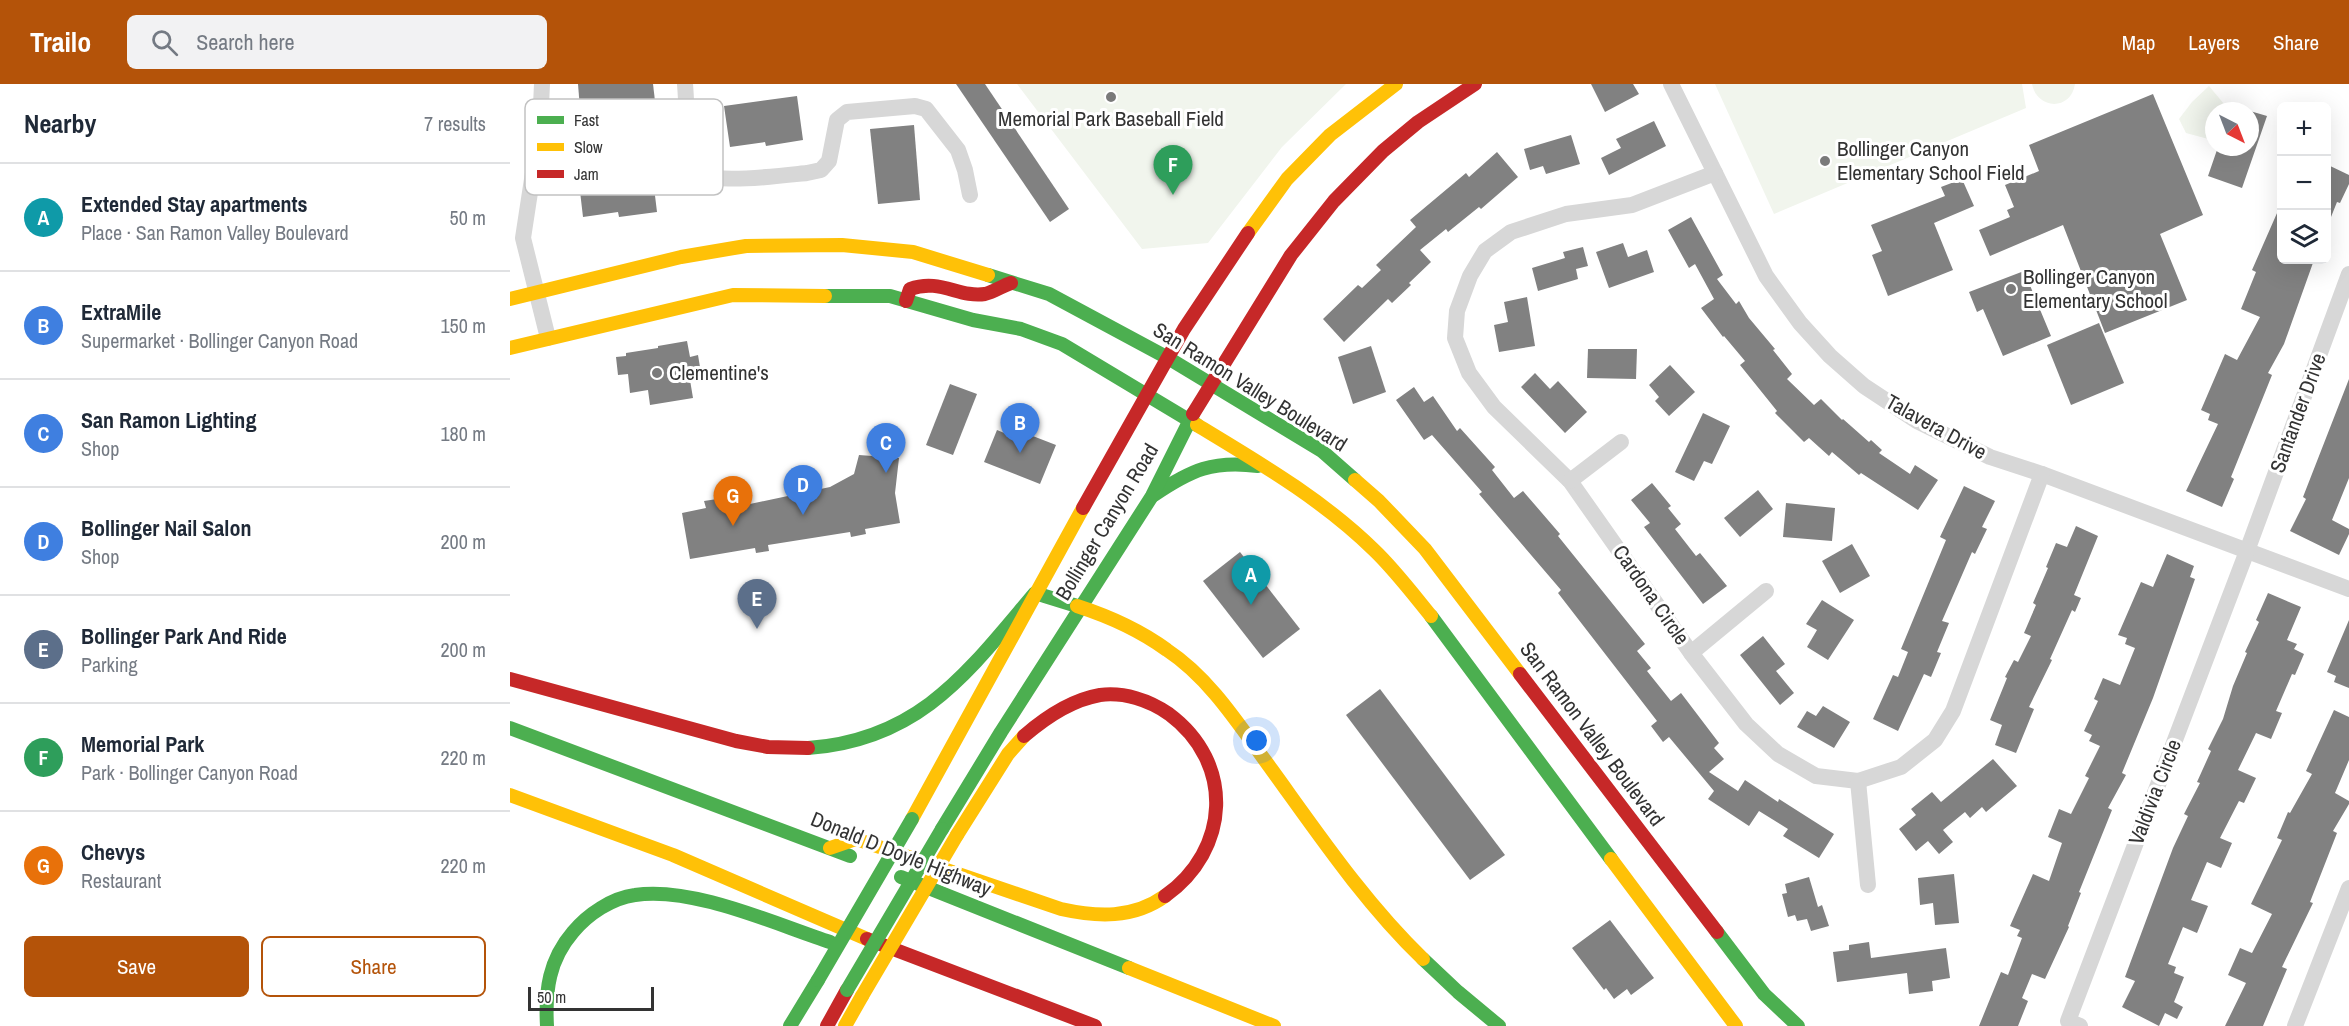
<!DOCTYPE html>
<meta charset="utf-8">
<style>
body{margin:0;font-family:"Archivo Narrow",sans-serif;background:#f2f2f3;color:#1f2937}
.controls{position:absolute;right:18px;top:18px;display:grid;overflow:hidden;border-radius:9px;box-shadow:0 6px 24px #0002}
.controls button{width:54px;height:54px;display:grid;place-items:center;padding:0;border:0;border-bottom:2px solid #e0e1e3;background:#fff;color:#1f2937;font:30px sans-serif}
.compass{position:absolute;left:1695px;top:18px;width:54px;height:54px;border-radius:50%;background:#fff;box-shadow:0 6px 24px #0002;rotate:138deg}
.scale{position:absolute;left:18px;bottom:15px;width:126px;box-sizing:border-box;padding-left:6px;border:3px solid #333;border-top:0;font-size:16px;line-height:21px;white-space:nowrap;color:#333;-webkit-text-stroke:4px #fff;paint-order:stroke}
.you{position:absolute;left:747px;top:657px;width:21px;height:21px;margin:-15px;border:4px solid #fff;border-radius:50%;background:#1a73e8;box-shadow:0 0 0 9px #1a73e833}
.badge{display:grid;place-items:center;width:39px;height:39px;border-radius:50%;background:#b45309;color:#fff;font-size:20px;font-weight:700}
.pin{position:absolute;translate:-50% -50px;filter:drop-shadow(0 2px 3px #0008)}
.pin::after{content:'';position:absolute;top:32px;width:21px;height:18px;background:inherit;clip-path:polygon(0 0,100% 0,50% 100%)}
.list{margin:0;padding:0;list-style:none}
h2{display:flex;justify-content:space-between;align-items:center;height:78px;margin:0;padding:0 24px;font-size:26px}
h2 small{font-size:20px;font-weight:400;color:#747a83}
.list li{display:grid;grid-template-columns:39px 1fr auto;gap:18px;align-items:center;box-sizing:border-box;height:108px;padding:0 24px;border-top:2px solid #e0e1e3}
.list b{display:block;font-size:22px;white-space:nowrap}
.list p{margin:0;font-size:20px;white-space:nowrap;color:#747a83}
.list em{font-size:20px;font-style:normal;color:#747a83}
.actions{display:flex;gap:12px;padding:18px 24px}
.actions a{flex:1;padding:14px 0;border:2px solid #b45309;border-radius:9px;text-align:center;font-size:21px;color:#b45309}
.actions .main{background:#b45309;color:#fff}
.icon{flex:none;width:33px;height:33px;fill:none;stroke:currentColor;stroke-width:2;stroke-linecap:round;stroke-linejoin:round}
.map{position:relative;flex:none;width:1839px;height:942px;overflow:hidden}
header{display:flex;align-items:center;gap:36px;box-sizing:border-box;height:84px;padding:0 30px;background:#b45309;color:#fff}
header strong{font-size:28px}
nav{display:flex;gap:33px;margin-inline-start:auto;font-size:21px}
.search{width:420px;height:54px;background:#f2f2f3;display:flex;align-items:center;gap:15px;box-sizing:border-box;padding:0 21px;border-radius:9px;color:#747a83;font-size:22px}
main{display:flex}
aside{flex:1;background:#fff}
.map>svg:first-child{display:block}
.green{fill:#f1f5ed}
.building{fill:#818181}
.lines{fill:none;stroke-linecap:round;stroke-linejoin:round}
.street{stroke:#d7d7d7;stroke-width:16}
.fast{stroke:#4caf50;stroke-width:14}
.slow{stroke:#ffc107;stroke-width:14}
.jam{stroke:#c62828;stroke-width:14}
.fast-bridge{stroke:#4caf50;stroke-width:14}
.slow-bridge{stroke:#ffc107;stroke-width:14}
.poi-dot{fill:#7a7a7a;stroke:#fff;stroke-width:2}
.labels{text-anchor:middle;stroke-width:6;stroke-linejoin:round;paint-order:stroke}
.poi-label{font-size:21px;fill:#333;stroke:#fff;text-anchor:start}
.street-label{font-size:21px;fill:#333;stroke:#fff}
.key{fill:#fff;stroke:#c2c2c2;stroke-width:1.5}
.key-label{font-size:16px;fill:#333}
</style>
<header>
<strong>Trailo</strong>
<div class="search"><svg class="icon" aria-label="search" viewBox="0 0 24 24"><circle cx="10" cy="10" r="6"/><path d="M15 15l6 6"/></svg>Search here</div>
<nav><a>Map</a><a>Layers</a><a>Share</a></nav>
</header>
<main>
<aside>
<h2>Nearby<small>7 results</small></h2>
<ul class="list">
<li><span class="badge" style="background:#0f9aa8">A</span><div><b>Extended Stay apartments</b><p>Place · San Ramon Valley Boulevard</p></div><em>50 m</em></li>
<li><span class="badge" style="background:#3f7fe0">B</span><div><b>ExtraMile</b><p>Supermarket · Bollinger Canyon Road</p></div><em>150 m</em></li>
<li><span class="badge" style="background:#3f7fe0">C</span><div><b>San Ramon Lighting</b><p>Shop</p></div><em>180 m</em></li>
<li><span class="badge" style="background:#3f7fe0">D</span><div><b>Bollinger Nail Salon</b><p>Shop</p></div><em>200 m</em></li>
<li><span class="badge" style="background:#5c6f8a">E</span><div><b>Bollinger Park And Ride</b><p>Parking</p></div><em>200 m</em></li>
<li><span class="badge" style="background:#2e9e5b">F</span><div><b>Memorial Park</b><p>Park · Bollinger Canyon Road</p></div><em>220 m</em></li>
<li><span class="badge" style="background:#e8710a">G</span><div><b>Chevys</b><p>Restaurant</p></div><em>220 m</em></li>
</ul>
<div class="actions"><a class="main">Save</a><a>Share</a></div>
</aside>
<div class="map">
<svg width="1839" height="942" viewBox="0 0 1839 942">
<rect width="100%" height="100%" fill="#fff"/>
<g class="green">
<path d="M507,0H836L772,63L698,159L632,165Z"/>
<path d="M1205,0H1512L1516,24L1264,130Z"/>
<path d="M1522,0H1565C1561,27 1527,26 1522,0Z"/>
<path d="M1699,2L1714,20L1712,27H1704L1702,56L1676,49L1669,35L1682,18Z"/>
</g>
<g class="building">
<path d="M68,0H143L145,17L70,25Z"/>
<path d="M446,0H475L559,125L540,138Z"/>
<path d="M1081,0H1123L1129,10L1095,28Z"/>
<path d="M1643,10L1693,131L1650,150L1677,216L1595,249L1553,141L1480,172L1469,146L1500,133L1497,126L1504,123L1495,101L1529,87L1519,61Z"/>
<path d="M287,12L293,56L256,62L255,58L220,63L214,22Z"/>
<path d="M1740,27L1757,32L1732,104L1698,92L1708,63H1740Z"/>
<path d="M1144,37L1156,62L1099,91L1091,74L1111,64L1106,55Z"/>
<path d="M404,41L410,116L368,120L360,45Z"/>
<path d="M1061,51L1070,80L1036,90L1033,82L1020,86L1014,65Z"/>
<path d="M987,68L1008,93L971,125L969,123L938,148L936,145L910,166L921,178L899,199L901,201L882,219L878,215L834,258L813,235L848,201L852,204L871,186L866,181L906,143L900,136L956,89L959,93Z"/>
<path d="M1816,80L1839,91V100L1830,119L1827,118L1817,143Z"/>
<path d="M104,86V92L142,87L147,128L109,133L108,128L73,133L68,90Z"/>
<path d="M1452,95L1464,122L1424,139L1443,186L1378,212L1362,171L1372,167L1361,141L1435,112L1431,103Z"/>
<path d="M1771,120L1772,176H1804L1774,260L1758,289L1762,291L1721,393L1724,395L1712,423L1676,407L1708,340L1698,336L1700,330L1691,326L1715,270L1727,276L1750,233L1731,225L1746,188L1742,186Z"/>
<path d="M1181,133L1213,191L1207,195L1226,220L1229,217L1239,234L1265,265L1263,266L1282,290L1277,295L1304,321L1311,315L1332,336L1333,335L1359,358L1361,356L1372,366L1369,369L1400,390L1405,381L1428,396L1408,426L1351,389L1349,391L1322,368L1319,372L1299,354L1294,358L1265,329L1267,327L1230,281L1235,277L1214,252L1213,253L1191,224L1204,215L1185,180L1179,184L1158,146Z"/>
<path d="M1113,159L1118,173L1137,166L1144,188L1099,204L1086,168Z"/>
<path d="M1073,163L1078,182L1066,185L1068,195L1028,207L1022,184L1055,174L1053,168Z"/>
<path d="M1514,187L1541,252L1493,272L1473,225L1467,228L1459,208Z"/>
<path d="M1017,213L1025,262L989,268L984,241L998,238L994,218Z"/>
<path d="M1589,239L1614,299L1561,321L1537,261Z"/>
<path d="M177,257L180,273L188,271L191,289L179,290L183,314L140,321L138,306L120,309L118,290L108,291L106,273L116,272V269L148,264V262Z"/>
<path d="M861,262L876,308L843,320L828,273Z"/>
<path d="M1078,265H1127L1126,295L1077,294Z"/>
<path d="M1160,281L1185,308L1159,332L1145,317L1149,313L1139,301Z"/>
<path d="M1025,289L1040,305L1048,297L1077,328L1055,349L1011,303Z"/>
<path d="M1839,295V394L1822,436L1839,445V450L1829,471L1780,447L1796,415L1793,413Z"/>
<path d="M440,300L467,310L443,371L416,361Z"/>
<path d="M904,303L914,318L923,312L947,347L950,344L985,383L982,386L1004,414L1013,407L1050,450L1048,452L1135,560L1127,567L1141,584L1137,587L1161,617L1171,609L1209,659L1204,664L1214,675L1199,688L1228,707L1235,696L1268,718L1269,715L1324,750L1309,774L1273,752L1278,745L1249,727L1239,742L1198,715L1204,707L1159,653L1153,658L1141,642L1147,637L1048,509L1051,506L969,410L972,408L922,351L914,356L886,316Z"/>
<path d="M1193,329L1220,342L1202,380L1194,377L1184,397L1165,388Z"/>
<path d="M502,344L546,361L530,400L474,378L487,346L499,351Z"/>
<path d="M349,371L389,374L385,409L390,439L355,445L356,450L341,453L340,448L258,461L259,467L246,469L245,464L180,475L172,429L196,424L194,417L220,413L221,424L320,403L344,390Z"/>
<path d="M1142,399L1161,422L1158,424L1171,440L1165,445L1186,472L1190,469L1217,502L1193,520L1134,443L1140,439L1121,416Z"/>
<path d="M1454,402L1485,417L1472,443L1477,445L1465,470L1462,468L1432,537L1439,539L1427,568L1431,569L1421,593L1414,590L1388,647L1363,635L1383,591L1388,593L1398,568L1391,565L1436,456L1430,453Z"/>
<path d="M1248,406L1263,425L1230,453L1214,434Z"/>
<path d="M1276,419L1325,424L1322,457L1273,453Z"/>
<path d="M1566,442L1588,452L1564,511L1571,514L1565,528L1562,526L1540,575L1542,576L1519,623L1524,625L1506,669L1485,661L1492,641L1480,636L1497,594L1495,593L1504,576L1508,578L1521,552L1514,549L1526,521L1523,519L1538,484L1536,483L1546,459L1557,463Z"/>
<path d="M1342,460L1360,492L1330,509L1312,477Z"/>
<path d="M730,468L790,545L753,574L693,497Z"/>
<path d="M1657,470L1684,482L1680,493L1685,495L1643,614L1612,689L1616,691L1598,724L1602,726L1569,808L1571,809L1558,842L1559,843L1535,895L1522,890L1512,914L1518,917L1508,942H1469L1491,888L1498,891L1512,854L1507,852L1510,846L1500,842L1523,790L1539,797L1552,759L1538,753L1549,725L1561,730L1579,694L1575,692L1590,662L1579,657L1582,651L1574,647L1588,617L1584,615L1593,594L1610,601L1625,564L1615,560L1617,554L1608,551L1631,498L1643,503Z"/>
<path d="M1758,509L1791,523L1777,556L1787,560L1784,565L1794,570L1785,591L1782,590L1766,627L1772,629L1761,655L1746,649L1728,686L1746,694L1734,719L1729,717L1710,754L1722,759L1711,784L1697,778L1681,816L1698,822L1687,849L1673,843L1658,880L1666,883L1664,889L1674,893L1664,918L1673,923L1667,935L1655,929L1649,942L1612,923L1625,897L1615,893L1663,764L1678,732L1674,730L1690,699L1687,698L1701,667L1698,665L1713,635L1723,602L1737,569L1735,568L1749,538L1746,536Z"/>
<path d="M1312,516L1344,536L1318,576L1297,563L1307,546L1296,540Z"/>
<path d="M1839,536V604L1824,598L1826,592L1817,588Z"/>
<path d="M1253,552L1275,580L1266,587L1284,609L1270,621L1230,571Z"/>
<path d="M870,605L995,771L960,796L836,631Z"/>
<path d="M1313,622L1340,638L1324,664L1287,643L1297,627L1306,632Z"/>
<path d="M1824,626L1839,633V676L1825,709L1839,717V720L1823,747L1827,749L1800,818L1803,819L1772,883L1777,885L1753,942H1715L1736,899L1718,891L1730,864L1742,869L1762,830L1741,820L1772,756L1767,754L1778,728L1780,729L1802,690L1796,687Z"/>
<path d="M1483,675L1507,702L1476,728L1472,723L1460,734L1455,728L1433,746L1443,758L1429,770L1418,757L1406,767L1389,745L1406,731L1401,725L1422,708L1431,718Z"/>
<path d="M1444,790L1449,839L1425,841L1423,819L1410,821L1408,794Z"/>
<path d="M1299,793L1308,823L1312,821L1319,842L1301,847L1297,835L1287,837L1285,831L1278,833L1272,810L1277,809L1275,800Z"/>
<path d="M1100,836L1144,894L1121,911L1117,905L1104,915L1096,904L1094,906L1062,864Z"/>
<path d="M1359,858L1361,874L1436,864L1440,894L1422,897L1423,907L1399,910L1397,889L1327,898L1323,868L1339,866V861Z"/>
</g>
<g class="lines">
<g class="street">
<path d="M32,0L30,43L13,154L38,254"/>
<path d="M175,0C177,21 176,78 194,90C208,100 277,91 297,89L311,86L319,77L327,36L337,28L405,22L416,25L448,66L455,86L460,111"/>
<path d="M1161,0L1256,192L1290,239L1320,272L1354,302L1407,337L1480,373L1532,390L1839,505"/>
<path d="M1205,89L1122,121L1056,130L1001,148L975,167L960,192L947,227L945,254L959,289L984,323L1060,397L1181,569L1236,640L1268,670L1306,692L1348,697L1391,683L1425,656L1443,627L1532,390"/>
<path d="M1060,397L1111,358"/>
<path d="M1181,569L1256,507"/>
<path d="M1348,697L1358,801"/>
<path d="M1570,942L1558,937L1737,467L1839,190"/>
<path d="M1785,942L1839,804"/>
</g>
<g class="fast">
<path d="M478,191L539,210L658,274L812,367L845,396"/>
<path d="M315,212H380L463,236L511,245L552,260L687,341"/>
<path d="M644,411C681,386 703,376 748,382"/>
<path d="M921,532L1101,775"/>
<path d="M0,644L340,772"/>
<path d="M298,664C410,656 458,588 525,509L567,522"/>
<path d="M432,745L491,648L642,412L683,330"/>
<path d="M391,793L619,884"/>
<path d="M1207,848L1254,910L1288,942"/>
<path d="M913,875L948,908L989,942"/>
<path d="M37,942C35,906 39,876 63,848C78,830 102,814 125,811C182,802 265,840 320,858"/>
<path d="M280,942L308,896"/>
</g>
<g class="slow">
<path d="M738,149L777,95L820,51L886,0"/>
<path d="M0,215L171,173L236,162L332,161L403,168L478,191"/>
<path d="M0,264L223,211L315,212"/>
<path d="M687,341C748,378 812,415 864,466C884,485 903,510 921,532"/>
<path d="M845,396L869,417L915,465L1010,590"/>
<path d="M567,522C598,532 631,547 657,566C701,595 731,644 762,686C809,751 855,819 913,875"/>
<path d="M0,711L163,771L357,855"/>
<path d="M402,735L573,424"/>
<path d="M447,751L498,670L514,652"/>
<path d="M320,764L346,755L551,825C587,833 623,835 655,812"/>
<path d="M1101,775L1226,942"/>
<path d="M619,884L764,942"/>
<path d="M335,942L352,912"/>
</g>
<g class="jam">
<path d="M396,217L400,205C430,194 449,214 475,210C484,208 492,202 501,199"/>
<path d="M683,330L781,171L824,117L873,67L908,38L965,0"/>
<path d="M573,424L674,245L738,149"/>
<path d="M1010,590L1207,848"/>
<path d="M0,595L226,657L258,663L298,664"/>
<path d="M514,652C536,633 561,616 590,611C614,608 639,616 659,630C725,679 720,766 655,812"/>
<path d="M357,855L585,942"/>
<path d="M317,942L337,906"/>
</g>
<g class="fast-bridge">
<path d="M308,896L402,735"/>
<path d="M337,906L432,745"/>
</g>
<path class="slow-bridge" d="M352,912L447,751"/>
</g>
<g class="poi-dot">
<circle cx="601" cy="13" r="6"/>
<circle cx="1315" cy="77" r="6"/>
<circle cx="1501" cy="205" r="6"/>
<circle cx="147" cy="289" r="6"/>
</g>
<g class="labels">
<g class="poi-label">
<text x="601" y="42" text-anchor="middle">Memorial Park Baseball Field</text>
<text x="1327" y="72">Bollinger Canyon<tspan x="1327" dy="24">Elementary School Field</tspan></text>
<text x="1513" y="200">Bollinger Canyon<tspan x="1513" dy="24">Elementary School</tspan></text>
<text x="159" y="296">Clementine's</text>
</g>
<g class="street-label">
<text transform="translate(740 303) rotate(32)" y="7">San Ramon Valley Boulevard</text>
<text transform="translate(1788 329) rotate(-70)" y="7">Santander Drive</text>
<text transform="translate(1426 343) rotate(29)" y="7">Talavera Drive</text>
<text transform="translate(597 438) rotate(-59)" y="7">Bollinger Canyon Road</text>
<text transform="translate(1141 511) rotate(55)" y="7">Cardona Circle</text>
<text transform="translate(1082 650) rotate(53)" y="7">San Ramon Valley Boulevard</text>
<text transform="translate(1645 708) rotate(-69)" y="7">Valdivia Circle</text>
<text transform="translate(391 770) rotate(22)" y="7">Donald D Doyle Highway</text>
</g>
</g>
<rect x="15" y="15" width="198" height="96" rx="9" class="key"/>
<rect x="27" y="32" width="27" height="8" fill="#4caf50"/>
<rect x="27" y="59" width="27" height="8" fill="#ffc107"/>
<rect x="27" y="86" width="27" height="8" fill="#c62828"/>
<g class="key-label">
<text x="64" y="42">Fast</text>
<text x="64" y="69">Slow</text>
<text x="64" y="96">Jam</text>
</g>
</svg>
<div class="controls">
<button>+</button>
<button>−</button>
<button><svg class="icon" aria-label="layers" viewBox="0 0 24 24"><path d="M12 4l9 5-9 5-9-5zM3 14l9 5 9-5"/></svg></button>
</div>
<svg class="compass" viewBox="-18 -18 36 36"><path d="M0-13l5 13h-10z" fill="#e53935"/><path d="M0 13l5-13h-10z" fill="#747a83"/></svg>
<div class="scale">50 m</div>
<div class="you"></div>
<div class="pin badge" style="left:741px;top:521px;background:#0f9aa8">A</div>
<div class="pin badge" style="left:510px;top:369px;background:#3f7fe0">B</div>
<div class="pin badge" style="left:376px;top:389px;background:#3f7fe0">C</div>
<div class="pin badge" style="left:293px;top:431px;background:#3f7fe0">D</div>
<div class="pin badge" style="left:247px;top:545px;background:#5c6f8a">E</div>
<div class="pin badge" style="left:663px;top:111px;background:#2e9e5b">F</div>
<div class="pin badge" style="left:223px;top:442px;background:#e8710a">G</div>
</div>
</main>
